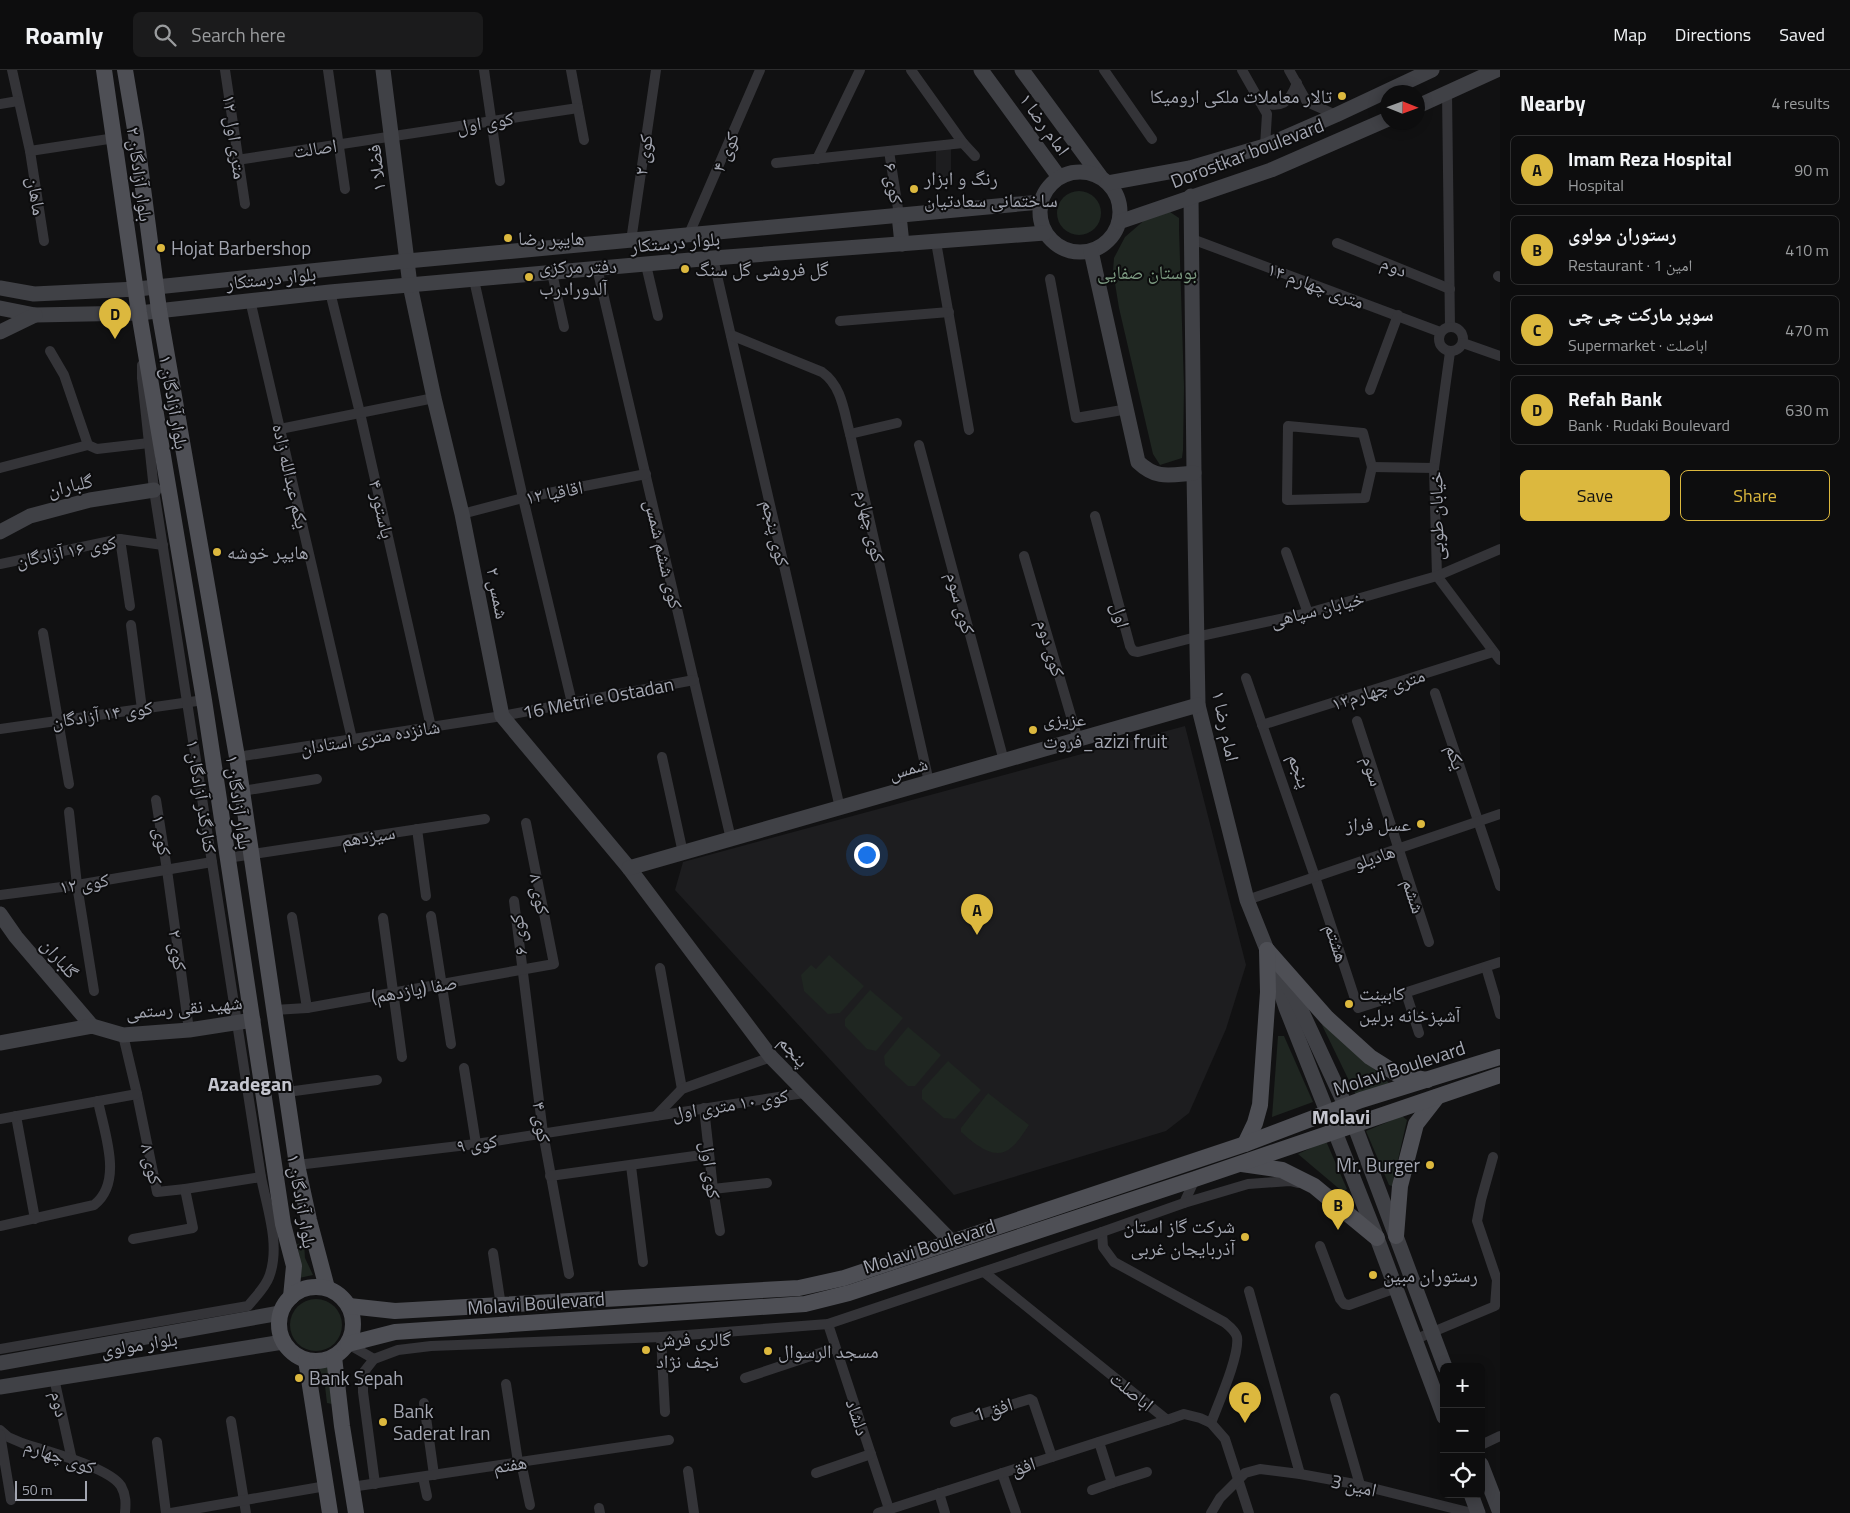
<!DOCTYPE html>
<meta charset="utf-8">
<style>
body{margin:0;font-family:"Titillium Web","Noto Naskh Arabic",sans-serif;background:#1b1b1c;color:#f1f3f6}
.controls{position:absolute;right:15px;bottom:15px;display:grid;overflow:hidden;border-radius:8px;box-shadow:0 2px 12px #0003}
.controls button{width:45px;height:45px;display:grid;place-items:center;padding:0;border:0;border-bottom:1px solid #2d2d2e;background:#0d0d0e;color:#f1f3f6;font:25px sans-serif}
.compass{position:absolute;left:1380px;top:15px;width:45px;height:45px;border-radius:50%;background:#0d0d0e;box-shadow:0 2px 12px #0003;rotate:91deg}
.scale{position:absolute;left:15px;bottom:12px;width:72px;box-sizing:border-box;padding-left:5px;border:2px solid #a3a6b1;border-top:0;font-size:14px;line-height:18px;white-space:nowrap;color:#a3a6b1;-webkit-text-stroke:4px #0c0c0d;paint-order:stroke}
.you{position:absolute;left:866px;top:784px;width:18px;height:18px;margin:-12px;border:4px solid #fff;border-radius:50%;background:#1a73e8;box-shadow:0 0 0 8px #1a73e833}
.badge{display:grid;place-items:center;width:32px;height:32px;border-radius:50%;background:#dcb83e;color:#111;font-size:16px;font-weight:700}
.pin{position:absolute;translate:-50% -41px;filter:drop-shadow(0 1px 2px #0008)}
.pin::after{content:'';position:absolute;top:26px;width:18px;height:15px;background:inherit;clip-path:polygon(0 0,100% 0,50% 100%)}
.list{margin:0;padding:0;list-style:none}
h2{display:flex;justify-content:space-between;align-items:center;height:65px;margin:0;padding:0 20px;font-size:21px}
h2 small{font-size:16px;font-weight:400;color:#9a9c9e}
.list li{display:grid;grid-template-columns:32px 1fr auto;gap:15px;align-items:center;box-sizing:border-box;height:70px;margin:0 10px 10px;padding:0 10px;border:1px solid #2d2d2e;border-radius:8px}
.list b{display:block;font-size:19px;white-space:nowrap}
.list p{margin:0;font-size:16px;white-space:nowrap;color:#9a9c9e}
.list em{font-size:16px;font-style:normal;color:#9a9c9e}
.actions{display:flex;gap:10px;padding:15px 20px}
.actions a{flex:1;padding:11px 0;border:1px solid #dcb83e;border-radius:8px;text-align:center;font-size:18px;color:#dcb83e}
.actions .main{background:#dcb83e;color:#111}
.icon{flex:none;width:28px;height:28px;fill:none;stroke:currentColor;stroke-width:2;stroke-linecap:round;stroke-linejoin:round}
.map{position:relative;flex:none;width:1500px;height:1443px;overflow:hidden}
header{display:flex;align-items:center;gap:30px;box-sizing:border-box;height:70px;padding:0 25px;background:#0d0d0e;border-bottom:1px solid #2d2d2e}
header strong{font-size:24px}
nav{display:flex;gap:28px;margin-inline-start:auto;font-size:18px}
.search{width:350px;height:45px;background:#1b1b1c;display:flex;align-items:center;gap:12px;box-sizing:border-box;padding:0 18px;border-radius:8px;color:#9a9c9e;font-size:19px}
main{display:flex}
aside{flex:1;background:#0d0d0e}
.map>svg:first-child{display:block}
.built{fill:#1d1d1f}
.green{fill:#1f2621}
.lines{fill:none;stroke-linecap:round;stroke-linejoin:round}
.street{stroke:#343438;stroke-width:10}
.secondary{stroke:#404146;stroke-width:15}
.primary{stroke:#4e4f55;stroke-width:16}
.poi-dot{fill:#dcb83e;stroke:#0c0c0d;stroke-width:2}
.labels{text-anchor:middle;stroke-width:4;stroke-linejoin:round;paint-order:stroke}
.poi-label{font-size:19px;fill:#a3a6b1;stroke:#0c0c0d;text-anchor:start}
.street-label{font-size:19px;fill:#a3a6b1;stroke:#0c0c0d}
.park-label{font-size:19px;fill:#7c9a81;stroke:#0c0c0d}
.neighbourhood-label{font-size:20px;font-weight:bold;fill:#c4c5ce;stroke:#0c0c0d}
</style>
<header>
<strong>Roamly</strong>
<div class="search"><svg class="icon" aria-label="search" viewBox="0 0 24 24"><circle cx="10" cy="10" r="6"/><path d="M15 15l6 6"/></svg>Search here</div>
<nav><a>Map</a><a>Directions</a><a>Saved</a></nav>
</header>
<main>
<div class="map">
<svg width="1500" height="1443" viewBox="0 0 1500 1443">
<rect width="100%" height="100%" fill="#111112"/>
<g class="built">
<rect x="936" y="76" width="15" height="31"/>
<path d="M1185,656L1246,895L1226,959L1189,1043L1166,1061L954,1125L675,820L683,792Z"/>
</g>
<g class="green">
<circle cx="1079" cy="143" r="22"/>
<path d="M1170,142L1179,148V159L1184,317L1183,380L1182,388L1160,395L1153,384L1119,238L1113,201L1114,188L1125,167L1147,148Z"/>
<path d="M829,885L864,916L840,943L828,944L804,921L801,905L811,895L816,899Z"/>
<path d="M870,920L903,948L876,981L867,979L845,956V949Z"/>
<path d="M1325,954L1389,1013L1356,1025L1322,955Z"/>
<path d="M908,957L941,985L915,1016H908L885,995L884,986Z"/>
<path d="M1278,966H1284L1313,1032L1272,1047Z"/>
<path d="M948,991L981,1020L955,1049L944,1048L922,1029V1020Z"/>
<path d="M988,1023L1029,1055C1024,1062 1019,1071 1012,1077C995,1093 974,1073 961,1062V1058Z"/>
<path d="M1402,1046L1407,1050L1392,1116L1389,1115L1366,1061Z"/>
<path d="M1326,1071L1347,1119L1343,1122L1298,1084Z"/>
<path d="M304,1173L305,1188L313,1205L299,1208L300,1188L297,1174Z"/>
<circle cx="316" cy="1255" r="26"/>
<path d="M329,1296L332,1334L327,1333L325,1316L319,1298Z"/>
</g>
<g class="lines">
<g class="street">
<path d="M12,0L30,81L44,171"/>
<path d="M225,0L245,134"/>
<path d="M328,0L345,119"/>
<path d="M484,0L500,111"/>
<path d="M571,0L584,70"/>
<path d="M911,0L963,73L975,86"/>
<path d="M1104,0L1152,69"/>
<path d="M1242,0L1267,44L1265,76"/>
<path d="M1289,0L1307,32L1336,45"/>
<path d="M1447,23L1450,257"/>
<path d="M1260,32C1282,39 1289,33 1297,13"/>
<path d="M0,34L18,31"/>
<path d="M30,81L115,68"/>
<path d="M889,81L899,145"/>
<path d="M817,89L860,0"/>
<path d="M237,90L578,38"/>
<path d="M776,93L963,73"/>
<path d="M689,164L760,0"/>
<path d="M1192,169L1440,262"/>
<path d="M631,171L656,0"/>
<path d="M936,172L969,360"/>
<path d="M1337,173L1450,219"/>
<path d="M713,188L840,738"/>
<path d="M646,195L658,246"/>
<path d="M597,198L731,769"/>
<path d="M552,203L564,257"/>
<path d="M1498,206L1500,207"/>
<path d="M1050,209L1076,348L1128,339"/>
<path d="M474,210L523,428L572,633"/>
<path d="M330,222L360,343L431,657"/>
<path d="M250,230L352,669"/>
<path d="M840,251L949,242"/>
<circle cx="1451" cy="269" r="12"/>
<path d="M731,265L822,302C842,316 844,342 850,364L929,712"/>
<path d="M1463,273L1500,286"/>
<path d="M50,281L64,305L88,375"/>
<path d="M1450,282L1434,398L1437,506L1500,590"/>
<path d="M1370,320L1398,245"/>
<path d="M1288,356L1363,363L1372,397L1365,428L1287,430Z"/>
<path d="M280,359L434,328"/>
<path d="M850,364L897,353"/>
<path d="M919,375L1004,691"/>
<path d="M1372,397L1434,398"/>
<path d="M0,398L88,375L97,379L149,373"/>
<path d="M462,444L523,428L646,404"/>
<path d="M1095,446L1130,576L1133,581L1138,582L1196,567L1308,543L1437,506L1500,479"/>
<path d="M120,469L130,536"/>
<path d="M1286,482L1308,543"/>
<path d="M1024,486L1078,670"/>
<path d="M0,494L120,469L163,475"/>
<path d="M131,555L142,639"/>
<path d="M43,563L69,714"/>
<path d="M1246,608L1315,807L1358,938L1500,892"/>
<path d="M1435,623L1500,816"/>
<path d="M1357,651L1429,872"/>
<path d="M1262,655L1493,582"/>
<path d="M0,659L204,630"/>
<path d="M237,687L502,646L694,610"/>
<path d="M662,687L683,783"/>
<path d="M242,721L317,709"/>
<path d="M156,730L167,800L189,960"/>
<path d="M69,742L77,815L94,921"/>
<path d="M417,759L426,826"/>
<path d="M227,788L485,749"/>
<path d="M0,825L77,815L212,792"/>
<path d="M1247,830L1500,744"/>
<path d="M514,831L543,1063L569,1204"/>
<path d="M431,846L451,974"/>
<path d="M292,847L307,938"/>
<path d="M383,848L402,987"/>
<path d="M1486,897L1500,944"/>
<path d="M660,898L682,1019"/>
<path d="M1406,923L1419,963"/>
<path d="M274,940L307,938L554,894L526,753"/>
<path d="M123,965L137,1024L157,1122L185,1119L261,1107"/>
<path d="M464,998L476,1074"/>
<path d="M287,1022L377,1010"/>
<path d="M704,1038L713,1119L720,1161"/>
<path d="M16,1046L35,1149"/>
<path d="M656,1046L682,1019L771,987"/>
<path d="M0,1049L137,1024"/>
<path d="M297,1095L476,1074L804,1023"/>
<path d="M631,1096L643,1192"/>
<path d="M550,1106L709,1084"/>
<path d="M713,1119L767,1113"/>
<path d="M1184,1133L1195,1109"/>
<path d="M0,1156L94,1135C124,1112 104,1062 98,1031"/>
<path d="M1102,1162L1103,1177L1114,1192L1224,1252C1229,1256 1235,1260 1237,1267C1240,1285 1218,1334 1211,1353"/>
<path d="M133,1169L193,1158L185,1119"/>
<path d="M1320,1176L1340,1229L1344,1234L1349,1235L1396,1218"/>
<path d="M493,1183L501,1236"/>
<path d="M984,1202L1167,1350L1184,1344L1200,1348L1211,1353L1225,1369L1249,1443"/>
<path d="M1249,1221L1300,1404"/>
<path d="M828,1254L889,1439"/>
<path d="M661,1267L665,1342"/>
<path d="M1416,1269L1495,1236L1497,1210L1477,1151L1481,1130L1493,1087"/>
<path d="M348,1274L374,1289"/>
<path d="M0,1279L248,1236C255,1227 265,1218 269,1207C281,1176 267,1138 261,1107L154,420L142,308V295"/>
<path d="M54,1308L72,1390"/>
<path d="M745,1308L835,1278"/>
<path d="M506,1314L518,1392"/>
<path d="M1335,1328L1360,1415"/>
<path d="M424,1333L434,1405"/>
<path d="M231,1351L246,1443"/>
<path d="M955,1352L1030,1329L1033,1331L1052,1387"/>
<path d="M0,1360L8,1367L22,1373C45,1381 109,1397 121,1416C126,1425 126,1433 125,1443"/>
<path d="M0,1364L11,1430"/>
<path d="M157,1372L166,1443"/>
<path d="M1099,1372L1112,1413L1147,1402"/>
<path d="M1481,1375L1500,1366"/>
<path d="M521,1392L530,1435"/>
<path d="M688,1401L694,1443"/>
<path d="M816,1403L871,1384"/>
<path d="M1002,1403L1016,1443"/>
<path d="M423,1407L427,1426"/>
<path d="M375,1414L363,1322V1303L374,1289L398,1280L431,1276L661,1267L828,1254L1102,1162L1184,1133L1248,1114L1290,1111L1298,1113"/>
<path d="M351,1417L669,1370"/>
<path d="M1092,1420L1112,1413"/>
<path d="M939,1423L945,1443"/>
<path d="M599,1438L600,1443"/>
<path d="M171,1443L326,1416"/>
<path d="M878,1443L1167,1350"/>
<path d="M1211,1443L1220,1428L1245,1403L1260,1399L1300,1404L1360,1415L1472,1443"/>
</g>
<g class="secondary">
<path d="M383,0L410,215L434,328L462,444L502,646L629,798L771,987L951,1171"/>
<path d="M981,0L1059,107"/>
<path d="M1022,0L1100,106"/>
<path d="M1418,36L1497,0"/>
<circle cx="1080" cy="142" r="40"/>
<path d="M1108,113L1190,98L1265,76L1336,45L1432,0"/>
<path d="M1191,126L1194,403L1198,635L1247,830L1267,880L1286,938L1377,1168L1444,1347"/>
<path d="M899,145L902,174"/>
<path d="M1119,152L1271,100L1388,49"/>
<path d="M1091,181L1138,392C1157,410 1170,405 1194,403"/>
<path d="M0,218L34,224L137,219L407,191L1041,132"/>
<path d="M0,238L35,245L139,243L330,222L713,188L1045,163"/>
<path d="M0,262L35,245"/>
<path d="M0,462L30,446L90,430L154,420"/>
<path d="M629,798L1198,635"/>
<path d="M0,844L16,867L92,956"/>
<path d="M1281,904L1295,927L1354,1054L1445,1297"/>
<path d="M0,973L92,956L123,965L189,960L253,950"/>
<path d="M0,1293L280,1243"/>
<path d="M0,1317L283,1272"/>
<path d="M1481,1394L1500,1443"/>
<path d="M1471,1424L1478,1443"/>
</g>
<g class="primary">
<path d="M104,0L139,243L204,630L283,1154L294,1196L291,1227"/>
<path d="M125,0L136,65L159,240L237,687L297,1095L309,1150L327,1218"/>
<path d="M1267,880L1327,948L1370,987L1397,1004L1427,1010"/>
<path d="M1245,1074L1255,1053L1260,1035L1268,922L1267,880"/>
<path d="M1242,1094L1282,1100L1314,1116L1377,1168"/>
<path d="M1396,1166L1400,1116L1416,1054L1437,1027"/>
<circle cx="316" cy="1254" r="37"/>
<path d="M349,1236L395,1241L799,1218L844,1208L1245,1074L1361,1030L1500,987"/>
<path d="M348,1274L395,1262L805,1234L849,1223L1195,1109L1500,1005"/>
<path d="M334,1287L342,1356L356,1443"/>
<path d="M306,1290L330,1443"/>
</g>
</g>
<g class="poi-dot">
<circle cx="1342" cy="26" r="5"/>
<circle cx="914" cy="119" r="5"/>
<circle cx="508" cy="168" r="5"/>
<circle cx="161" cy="178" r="5"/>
<circle cx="685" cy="199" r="5"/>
<circle cx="529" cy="207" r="5"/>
<circle cx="217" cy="482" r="5"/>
<circle cx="1033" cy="660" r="5"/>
<circle cx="1421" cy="754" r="5"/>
<circle cx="1349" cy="934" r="5"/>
<circle cx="1430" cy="1095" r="5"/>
<circle cx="1245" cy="1167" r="5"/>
<circle cx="1373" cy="1205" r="5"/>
<circle cx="646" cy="1280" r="5"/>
<circle cx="768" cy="1281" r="5"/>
<circle cx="299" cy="1308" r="5"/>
<circle cx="383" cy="1352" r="5"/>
</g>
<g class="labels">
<g class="poi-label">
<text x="1332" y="33" text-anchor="end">تالار معاملات ملکی ارومیکا</text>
<text x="924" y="115">رنگ و ابزار<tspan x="924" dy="22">ساختمانی سعادتیان</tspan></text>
<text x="518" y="175">هایپر رضا</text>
<text x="171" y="185">Hojat Barbershop</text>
<text x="539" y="203">دفتر مرکزی<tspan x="539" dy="22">آلدورادرب</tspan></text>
<text x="695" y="206">گل فروشی گل سنگ</text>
<text x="227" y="489">هایپر خوشه</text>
<text x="1043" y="656">عزیزی<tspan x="1043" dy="22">فروت_azizi fruit</tspan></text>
<text x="1411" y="761" text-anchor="end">عسل فراز</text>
<text x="1359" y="930">کابینت<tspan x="1359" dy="22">آشپزخانه برلین</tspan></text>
<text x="1420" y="1102" text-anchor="end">Mr. Burger</text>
<text x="1235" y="1163" text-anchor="end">شرکت گاز استان<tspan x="1235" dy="22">آذربایجان غربی</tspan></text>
<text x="1383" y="1212">رستوران مبین</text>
<text x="656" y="1276">گالری فرش<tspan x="656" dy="22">نجف نژاد</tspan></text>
<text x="778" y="1288">مسجد الرسوال</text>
<text x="309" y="1315">Bank Sepah</text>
<text x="393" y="1348">Bank<tspan x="393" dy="22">Saderat Iran</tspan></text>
</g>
<g class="street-label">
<text transform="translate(485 52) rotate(-9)" y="7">کوی اول</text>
<text transform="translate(1045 54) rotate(54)" y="7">امام رضا ۱</text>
<text transform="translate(235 67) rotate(82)" y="7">۱۲ متری اول</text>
<text transform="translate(315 78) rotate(-9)" y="7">اصالت</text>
<text transform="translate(725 82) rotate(-67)" y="7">کوی ۴</text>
<text transform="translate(1247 83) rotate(-21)" y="7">Dorostkar boulevard</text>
<text transform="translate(643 85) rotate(-82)" y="7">کوی ۲</text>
<text transform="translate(376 98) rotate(-97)" y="7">فضلا ۱</text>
<text transform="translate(140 104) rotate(82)" y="7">بلوار آزادگان ۲</text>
<text transform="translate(894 113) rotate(81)" y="7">کوی ۶</text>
<text transform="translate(37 126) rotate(81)" y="7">ماهان</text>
<text transform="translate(675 172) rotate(-5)" y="7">بلوار درستکار</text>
<text transform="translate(1394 196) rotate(22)" y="7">دوم</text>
<text transform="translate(271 208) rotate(-6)" y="7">بلوار درستکار</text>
<text transform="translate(1316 215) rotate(20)" y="7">۱۴ متری چهارم</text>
<text transform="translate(174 332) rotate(80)" y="7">بلوار آزادگان ۱</text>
<text transform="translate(291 406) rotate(77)" y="7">یکم عبدالله زاده</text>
<text transform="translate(70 415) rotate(-13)" y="7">گلباران</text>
<text transform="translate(554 422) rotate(-11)" y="7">اقاقیا ۱۲</text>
<text transform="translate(382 439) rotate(77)" y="7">پاستور ۴</text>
<text transform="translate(1436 446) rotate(-91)" y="7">خیابان طوبی</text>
<text transform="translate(871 456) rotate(77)" y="7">کوی چهارم</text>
<text transform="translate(776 463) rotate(77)" y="7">کوی پنجم</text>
<text transform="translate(66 481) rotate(-11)" y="7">کوی ۱۶ آزادگان</text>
<text transform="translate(664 484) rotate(77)" y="7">کوی ششم شمس</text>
<text transform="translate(498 523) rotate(79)" y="7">شمس ۲</text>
<text transform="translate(961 533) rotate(75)" y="7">کوی سوم</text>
<text transform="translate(1317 539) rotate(-14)" y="7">خیابان سپاهی</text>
<text transform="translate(1121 545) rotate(75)" y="7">اول</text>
<text transform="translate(1051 578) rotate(74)" y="7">کوی دوم</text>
<text transform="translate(1378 619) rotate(-18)" y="7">۱۲متری چهارم</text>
<text transform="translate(598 628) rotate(-11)" y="7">16 Metri e Ostadan</text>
<text transform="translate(102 644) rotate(-8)" y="7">کوی ۱۴ آزادگان</text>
<text transform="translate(1226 656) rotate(78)" y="7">امام رضا ۱</text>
<text transform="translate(370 667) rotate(-9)" y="7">شانزده متری استادان</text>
<text transform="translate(1456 687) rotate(72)" y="7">یکم</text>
<text transform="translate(908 698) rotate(-16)" y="7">شمس</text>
<text transform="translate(1300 701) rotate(71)" y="7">پنجم</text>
<text transform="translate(1373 701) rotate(72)" y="7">سوم</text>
<text transform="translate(202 726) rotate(81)" y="7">کنارگذر آزادگان ۱</text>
<text transform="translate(239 732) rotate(82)" y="7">بلوار آزادگان ۱</text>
<text transform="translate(162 765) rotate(80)" y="7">کوی ۱</text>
<text transform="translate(368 766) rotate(-9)" y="7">سیزدهم</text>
<text transform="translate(1374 787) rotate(-19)" y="7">هادیلو</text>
<text transform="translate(84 813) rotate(-9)" y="7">کوی ۱۲</text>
<text transform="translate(540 824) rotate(79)" y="7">کوی ۸</text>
<text transform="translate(1414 826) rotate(72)" y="7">ششم</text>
<text transform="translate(518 865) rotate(-97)" y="7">کوی ۶</text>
<text transform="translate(1337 873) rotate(72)" y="7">هشتم</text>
<text transform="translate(178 880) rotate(82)" y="7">کوی ۲</text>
<text transform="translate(60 888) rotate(50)" y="7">گلباران</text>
<text transform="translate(414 919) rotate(-10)" y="7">صفا (یازدهم)</text>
<text transform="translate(184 937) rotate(-5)" y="7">شهید نقی رستمی</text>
<text transform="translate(794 981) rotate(49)" y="7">پنجم</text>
<text transform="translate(1399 998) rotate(-18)" y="7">Molavi Boulevard</text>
<text transform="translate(730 1034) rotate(-9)" y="7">کوی ۱۰ متری اول</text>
<text transform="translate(542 1052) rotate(82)" y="7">کوی ۴</text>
<text transform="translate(477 1073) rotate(-8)" y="7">کوی ۹</text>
<text transform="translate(152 1094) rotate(77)" y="7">کوی ۸</text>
<text transform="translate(711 1100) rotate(83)" y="7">کوی اول</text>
<text transform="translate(302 1131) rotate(80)" y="7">بلوار آزادگان ۱</text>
<text transform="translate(929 1176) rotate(-18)" y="7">Molavi Boulevard</text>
<text transform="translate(536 1233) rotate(-4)" y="7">Molavi Boulevard</text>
<text transform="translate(139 1274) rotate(-9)" y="7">بلوار مولوی</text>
<text transform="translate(1132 1321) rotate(39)" y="7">اباصلت</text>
<text transform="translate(60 1334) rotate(78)" y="7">دوم</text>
<text transform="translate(993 1339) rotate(-18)" y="7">افق 1</text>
<text transform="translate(858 1347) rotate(71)" y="7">دلشاد</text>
<text transform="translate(60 1386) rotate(19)" y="7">کوی چهارم</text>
<text transform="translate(510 1394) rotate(-9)" y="7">هفتم</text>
<text transform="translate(1023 1396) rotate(-18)" y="7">افق</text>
<text transform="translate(1354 1415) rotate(12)" y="7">امین 3</text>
</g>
<g class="park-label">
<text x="1147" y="209">بوستان صفایی</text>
</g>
<g class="neighbourhood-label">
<text x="250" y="1021">Azadegan</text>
<text x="1341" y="1054">Molavi</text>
</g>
</g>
</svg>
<div class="controls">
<button>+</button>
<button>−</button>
<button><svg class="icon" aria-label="locate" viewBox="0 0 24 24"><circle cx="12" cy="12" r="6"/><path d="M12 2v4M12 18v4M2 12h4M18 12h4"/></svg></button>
</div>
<svg class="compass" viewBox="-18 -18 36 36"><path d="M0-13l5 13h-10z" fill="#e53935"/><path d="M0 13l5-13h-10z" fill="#9a9c9e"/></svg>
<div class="scale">50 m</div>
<div class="you"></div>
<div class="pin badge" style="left:977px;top:865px">A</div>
<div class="pin badge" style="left:1338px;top:1160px">B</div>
<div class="pin badge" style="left:1245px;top:1353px">C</div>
<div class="pin badge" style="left:115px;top:269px">D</div>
</div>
<aside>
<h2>Nearby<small>4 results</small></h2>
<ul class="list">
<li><span class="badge">A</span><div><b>Imam Reza Hospital</b><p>Hospital</p></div><em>90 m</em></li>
<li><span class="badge">B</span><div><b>رستوران مولوی</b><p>Restaurant · امین 1</p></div><em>410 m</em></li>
<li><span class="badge">C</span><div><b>سوپر مارکت چی چی</b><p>Supermarket · اباصلت</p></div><em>470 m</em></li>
<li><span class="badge">D</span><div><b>Refah Bank</b><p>Bank · Rudaki Boulevard</p></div><em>630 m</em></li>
</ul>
<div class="actions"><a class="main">Save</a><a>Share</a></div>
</aside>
</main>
